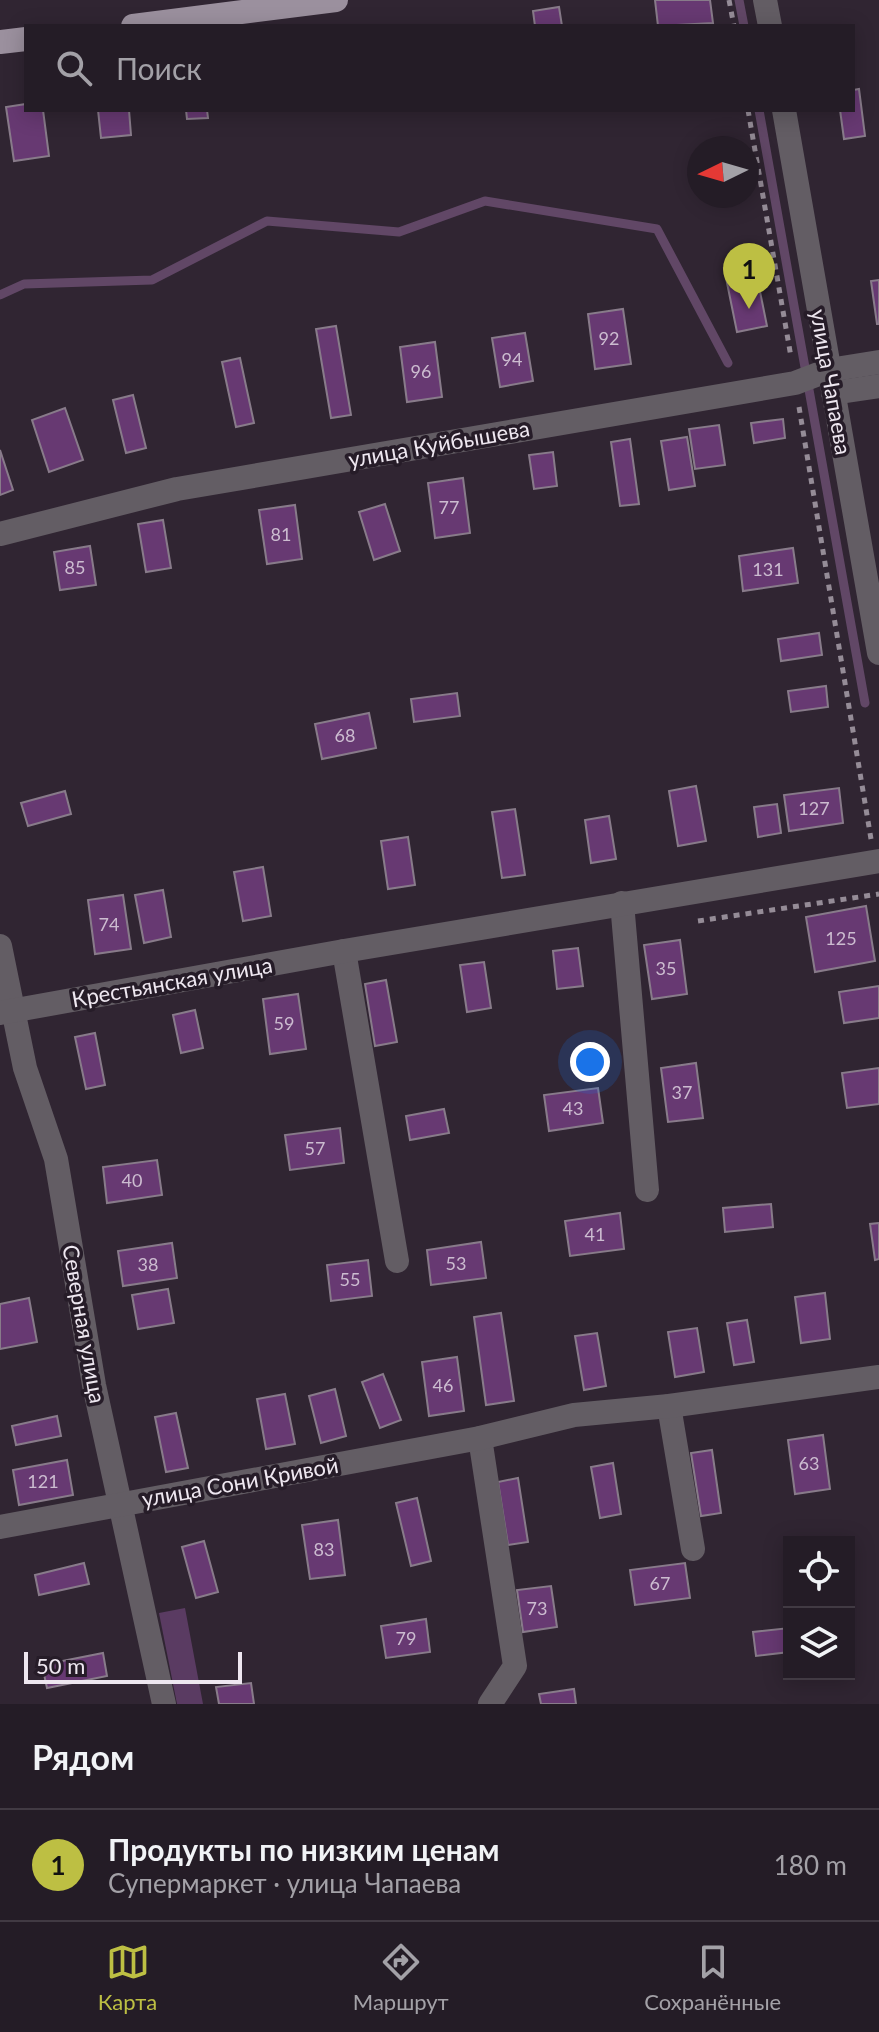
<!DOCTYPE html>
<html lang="ru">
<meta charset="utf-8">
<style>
body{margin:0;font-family:Lato,sans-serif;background:#2c252e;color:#f1f3f6}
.controls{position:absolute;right:24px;bottom:24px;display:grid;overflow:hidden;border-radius:0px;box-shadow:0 4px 20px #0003}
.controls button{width:72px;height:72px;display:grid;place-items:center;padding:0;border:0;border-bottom:2px solid #413a43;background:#241c26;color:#f1f3f6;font:40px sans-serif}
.compass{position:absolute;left:687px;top:136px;width:72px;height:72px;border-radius:50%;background:#241c26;box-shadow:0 4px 20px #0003;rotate:265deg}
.scale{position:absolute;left:24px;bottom:20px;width:218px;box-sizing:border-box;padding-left:8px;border:4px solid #eee7f0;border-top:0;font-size:22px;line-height:28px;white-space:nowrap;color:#eee7f0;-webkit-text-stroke:6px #261c28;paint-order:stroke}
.you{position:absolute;left:590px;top:1062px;width:28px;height:28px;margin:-20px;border:6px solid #fff;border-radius:50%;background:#1a73e8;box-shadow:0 0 0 12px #1a73e833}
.badge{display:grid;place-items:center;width:52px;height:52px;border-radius:50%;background:#bdbf43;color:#111;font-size:26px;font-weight:700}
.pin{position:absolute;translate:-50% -66px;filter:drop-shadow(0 2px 4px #0008)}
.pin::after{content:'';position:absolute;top:42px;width:28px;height:24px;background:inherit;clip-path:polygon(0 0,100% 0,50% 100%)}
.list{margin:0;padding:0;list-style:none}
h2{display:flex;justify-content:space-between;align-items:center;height:104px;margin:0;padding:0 32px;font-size:34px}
h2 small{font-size:26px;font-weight:400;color:#a3a1a7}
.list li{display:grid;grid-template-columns:52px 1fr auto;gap:24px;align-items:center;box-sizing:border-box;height:112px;padding:0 32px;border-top:2px solid #413a43}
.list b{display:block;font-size:30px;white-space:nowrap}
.list p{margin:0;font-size:26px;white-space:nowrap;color:#a3a1a7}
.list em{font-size:26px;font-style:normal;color:#a3a1a7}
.icon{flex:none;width:44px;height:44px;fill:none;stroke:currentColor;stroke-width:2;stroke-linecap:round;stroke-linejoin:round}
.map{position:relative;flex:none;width:879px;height:1704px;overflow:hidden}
.search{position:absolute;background:#241c26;box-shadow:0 4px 20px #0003;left:24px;right:24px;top:24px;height:88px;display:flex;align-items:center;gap:20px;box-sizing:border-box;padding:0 28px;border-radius:0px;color:#a3a1a7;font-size:30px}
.sheet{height:216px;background:#241c26}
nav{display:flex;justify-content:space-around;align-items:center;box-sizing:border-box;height:112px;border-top:2px solid #413a43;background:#241c26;font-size:22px;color:#a3a1a7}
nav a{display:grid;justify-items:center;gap:4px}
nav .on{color:#bdbf43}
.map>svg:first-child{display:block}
.green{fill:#5a3b62}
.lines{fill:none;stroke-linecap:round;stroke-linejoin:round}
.stream{stroke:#614766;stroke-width:9}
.building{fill:#673972;stroke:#887b8a;stroke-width:2}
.path{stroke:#958c97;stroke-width:5;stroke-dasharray:6 6;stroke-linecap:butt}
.minor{stroke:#635d64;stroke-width:24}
.major{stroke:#9b909e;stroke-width:24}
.labels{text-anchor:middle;stroke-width:7;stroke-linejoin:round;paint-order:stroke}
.number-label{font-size:18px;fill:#ccbcd0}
.street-label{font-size:22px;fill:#eee7f0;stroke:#261c28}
</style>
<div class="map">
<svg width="879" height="1704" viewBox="0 0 879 1704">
<rect width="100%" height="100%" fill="#302532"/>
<path class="green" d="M185,1608L203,1704H177L159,1613Z"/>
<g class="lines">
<g class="stream">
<path d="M739,0L744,26"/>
<path d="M759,110L865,703"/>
<path d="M0,295L24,284L152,280L267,221L399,232L485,201L657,229L728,363"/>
</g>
</g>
<g class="building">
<path d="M655,0H710L713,23L658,26Z"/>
<path d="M559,7L562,26H535L533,11Z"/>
<path d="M859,89L865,136L844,139L840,110H853V90Z"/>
<path d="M26,104V110H43L49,156L14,161L6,107Z"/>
<path d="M98,110H129L131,135L101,138Z"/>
<path d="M186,110H207L208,118L187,119Z"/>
<path d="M754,262L767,326L737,332L724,268Z"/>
<path d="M879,280V324H877L871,281Z"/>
<path d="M623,309L631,364L595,369L588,314Z"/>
<path d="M336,326L351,415L331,418L316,329Z"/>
<path d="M525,333L533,381L500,387L492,338Z"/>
<path d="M435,342L442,397L407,402L400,347Z"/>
<path d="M240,358L254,423L236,427L222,362Z"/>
<path d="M133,395L146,448L126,453L113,400Z"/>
<path d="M65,408L83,460L49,472L32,420Z"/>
<path d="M783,419L785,438L754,443L751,423Z"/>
<path d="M719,425L725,465L695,469L689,429Z"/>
<path d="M687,437L695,486L669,490L661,441Z"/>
<path d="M630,439L639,504L620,506L611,442Z"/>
<path d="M0,450L13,490L0,495Z"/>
<path d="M553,452L557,486L534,489L529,455Z"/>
<path d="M463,478L470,533L435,538L428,483Z"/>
<path d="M385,504L400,551L374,560L359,512Z"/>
<path d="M295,505L302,559L267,564L259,510Z"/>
<path d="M163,520L171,568L146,572L138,524Z"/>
<path d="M90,546L96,585L60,590L54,552Z"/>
<path d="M793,548L798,583L743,591L739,556Z"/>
<path d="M819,633L822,655L781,661L778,639Z"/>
<path d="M826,686L828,707L791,712L788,691Z"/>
<path d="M457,693L460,716L414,722L411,699Z"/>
<path d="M369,713L376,748L322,759L315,724Z"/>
<path d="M696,786L706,841L678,846L669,791Z"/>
<path d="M839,788L843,823L789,831L784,795Z"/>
<path d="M65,791L71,814L28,826L21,803Z"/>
<path d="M777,804L781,833L758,837L754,807Z"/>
<path d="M515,809L525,875L502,878L492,812Z"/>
<path d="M609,816L616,859L591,863L585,820Z"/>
<path d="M408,837L415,885L388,889L381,841Z"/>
<path d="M263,867L271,916L243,921L234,872Z"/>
<path d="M163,890L171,937L144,943L135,895Z"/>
<path d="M123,895L131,949L95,954L88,900Z"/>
<path d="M866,906L875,961L815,972L806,917Z"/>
<path d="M680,940L687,994L652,999L644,945Z"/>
<path d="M578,948L583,986L557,989L553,951Z"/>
<path d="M484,962L491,1008L467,1012L460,965Z"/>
<path d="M386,980L397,1042L375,1046L365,984Z"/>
<path d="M879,986V1018L844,1023L839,992Z"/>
<path d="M298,994L306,1049L270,1054L263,999Z"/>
<path d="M195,1010L203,1048L181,1053L173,1015Z"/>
<path d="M95,1033L105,1085L86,1089L75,1037Z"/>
<path d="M696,1063L703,1118L668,1122L661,1068Z"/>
<path d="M879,1068V1104L847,1108L842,1073Z"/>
<path d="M598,1088L603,1123L549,1131L544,1095Z"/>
<path d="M444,1109L449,1133L410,1140L406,1116Z"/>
<path d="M340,1128L344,1163L290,1170L285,1135Z"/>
<path d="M157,1160L162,1195L107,1203L103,1167Z"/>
<path d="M771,1204L773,1227L725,1232L723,1208Z"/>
<path d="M620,1213L624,1249L570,1256L565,1221Z"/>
<path d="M879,1223V1259L875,1260L870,1224Z"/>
<path d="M481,1242L486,1278L431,1285L427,1250Z"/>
<path d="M172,1243L177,1278L123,1286L118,1251Z"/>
<path d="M368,1260L372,1296L331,1301L327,1265Z"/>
<path d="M168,1289L174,1323L138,1329L132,1295Z"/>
<path d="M825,1293L830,1339L801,1343L795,1297Z"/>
<path d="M29,1298L37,1342L0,1349V1304Z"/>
<path d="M501,1313L514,1401L486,1405L474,1317Z"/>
<path d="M747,1320L754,1362L734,1365L727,1323Z"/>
<path d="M697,1328L704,1372L675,1377L668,1332Z"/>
<path d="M597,1333L606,1386L584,1390L575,1336Z"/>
<path d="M457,1357L464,1411L429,1416L422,1362Z"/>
<path d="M383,1374L401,1420L380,1428L362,1382Z"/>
<path d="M335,1389L346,1436L321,1443L309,1396Z"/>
<path d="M285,1394L295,1444L266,1449L257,1399Z"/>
<path d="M176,1413L188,1468L166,1472L155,1417Z"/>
<path d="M57,1416L61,1436L16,1445L12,1426Z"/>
<path d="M823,1435L830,1489L795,1494L788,1440Z"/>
<path d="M712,1450L721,1513L701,1516L691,1453Z"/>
<path d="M67,1460L73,1495L19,1505L13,1470Z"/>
<path d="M613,1463L621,1514L600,1518L591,1467Z"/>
<path d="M518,1478L528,1542L508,1545L498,1482Z"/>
<path d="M417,1498L431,1561L411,1566L396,1503Z"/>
<path d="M338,1520L345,1575L310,1579L302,1525Z"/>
<path d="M204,1541L218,1592L196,1598L182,1547Z"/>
<path d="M84,1563L89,1584L39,1595L35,1575Z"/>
<path d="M685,1563L690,1598L635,1605L630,1570Z"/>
<path d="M551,1586L557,1627L523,1632L517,1590Z"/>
<path d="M426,1619L430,1652L386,1658L381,1626Z"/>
<path d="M789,1628V1652L756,1656L753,1632Z"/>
<path d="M103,1653L107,1676L47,1688L42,1665Z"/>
<path d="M251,1683L254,1704H219L216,1687Z"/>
<path d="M574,1689L576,1704H541L539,1694Z"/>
</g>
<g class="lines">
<g class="path">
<path d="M729,0L734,26"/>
<path d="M748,110L791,357"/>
<path d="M799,407L871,839"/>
<path d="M698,921L879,894"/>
</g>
<g class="minor">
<path d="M765,0L770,26"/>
<path d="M784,110L879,653"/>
<path d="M833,393L879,386"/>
<path d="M0,534L177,489L795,383L829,370L879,362"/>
<path d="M622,903L647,1190"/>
<path d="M0,946L25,1068L56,1159L94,1385L164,1704"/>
<path d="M344,951L397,1261"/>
<path d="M0,1013L344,951L879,861"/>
<path d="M669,1406L693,1549"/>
<path d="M480,1438L515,1666L490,1704"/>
<path d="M0,1527L480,1438L574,1415L669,1406L879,1377"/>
</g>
<g class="major">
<path d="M133,26L336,0"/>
<path d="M0,42L26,39"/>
</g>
</g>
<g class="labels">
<g class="number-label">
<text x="609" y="345">92</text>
<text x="512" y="366">94</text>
<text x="421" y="378">96</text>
<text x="449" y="514">77</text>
<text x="281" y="541">81</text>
<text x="75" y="574">85</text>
<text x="768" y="576">131</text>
<text x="345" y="742">68</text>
<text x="814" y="815">127</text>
<text x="109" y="931">74</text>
<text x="841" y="945">125</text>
<text x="666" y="975">35</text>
<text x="284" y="1030">59</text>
<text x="682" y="1099">37</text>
<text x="573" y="1115">43</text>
<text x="315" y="1155">57</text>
<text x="132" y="1187">40</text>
<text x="595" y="1241">41</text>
<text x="456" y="1270">53</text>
<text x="148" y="1271">38</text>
<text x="350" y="1286">55</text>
<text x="443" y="1392">46</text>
<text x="809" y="1470">63</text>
<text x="43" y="1488">121</text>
<text x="324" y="1556">83</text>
<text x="660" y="1590">67</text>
<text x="537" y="1615">73</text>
<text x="406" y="1645">79</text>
</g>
<g class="street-label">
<text transform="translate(831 382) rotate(80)" y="8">улица Чапаева</text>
<text transform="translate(439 444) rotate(-10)" y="8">улица Куйбышева</text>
<text transform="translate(172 982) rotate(-10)" y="8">Крестьянская улица</text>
<text transform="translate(84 1324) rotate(80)" y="8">Северная улица</text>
<text transform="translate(240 1482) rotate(-10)" y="8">улица Сони Кривой</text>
</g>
</g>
</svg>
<div class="controls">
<button><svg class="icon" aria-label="locate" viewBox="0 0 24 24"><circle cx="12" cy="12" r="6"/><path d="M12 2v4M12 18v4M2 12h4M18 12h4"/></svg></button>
<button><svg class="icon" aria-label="layers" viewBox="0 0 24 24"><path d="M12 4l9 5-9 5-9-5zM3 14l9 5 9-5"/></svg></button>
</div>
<svg class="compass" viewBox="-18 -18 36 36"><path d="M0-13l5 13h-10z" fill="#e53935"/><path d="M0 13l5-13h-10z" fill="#a3a1a7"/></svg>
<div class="scale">50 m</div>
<div class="you"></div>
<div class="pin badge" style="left:749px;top:309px">1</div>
<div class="search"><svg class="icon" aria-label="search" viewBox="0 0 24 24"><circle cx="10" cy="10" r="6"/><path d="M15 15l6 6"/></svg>Поиск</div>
</div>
<section class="sheet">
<h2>Рядом<small></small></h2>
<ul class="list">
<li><span class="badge">1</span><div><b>Продукты по низким ценам</b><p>Супермаркет · улица Чапаева</p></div><em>180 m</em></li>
</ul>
</section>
<nav>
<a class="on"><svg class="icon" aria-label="map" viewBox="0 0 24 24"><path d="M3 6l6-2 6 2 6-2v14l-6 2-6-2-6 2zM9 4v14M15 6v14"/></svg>Карта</a>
<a><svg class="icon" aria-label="directions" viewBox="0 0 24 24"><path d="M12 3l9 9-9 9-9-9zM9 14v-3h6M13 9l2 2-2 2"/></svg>Маршрут</a>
<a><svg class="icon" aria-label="saved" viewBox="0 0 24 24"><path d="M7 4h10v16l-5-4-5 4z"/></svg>Сохранённые</a>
</nav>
